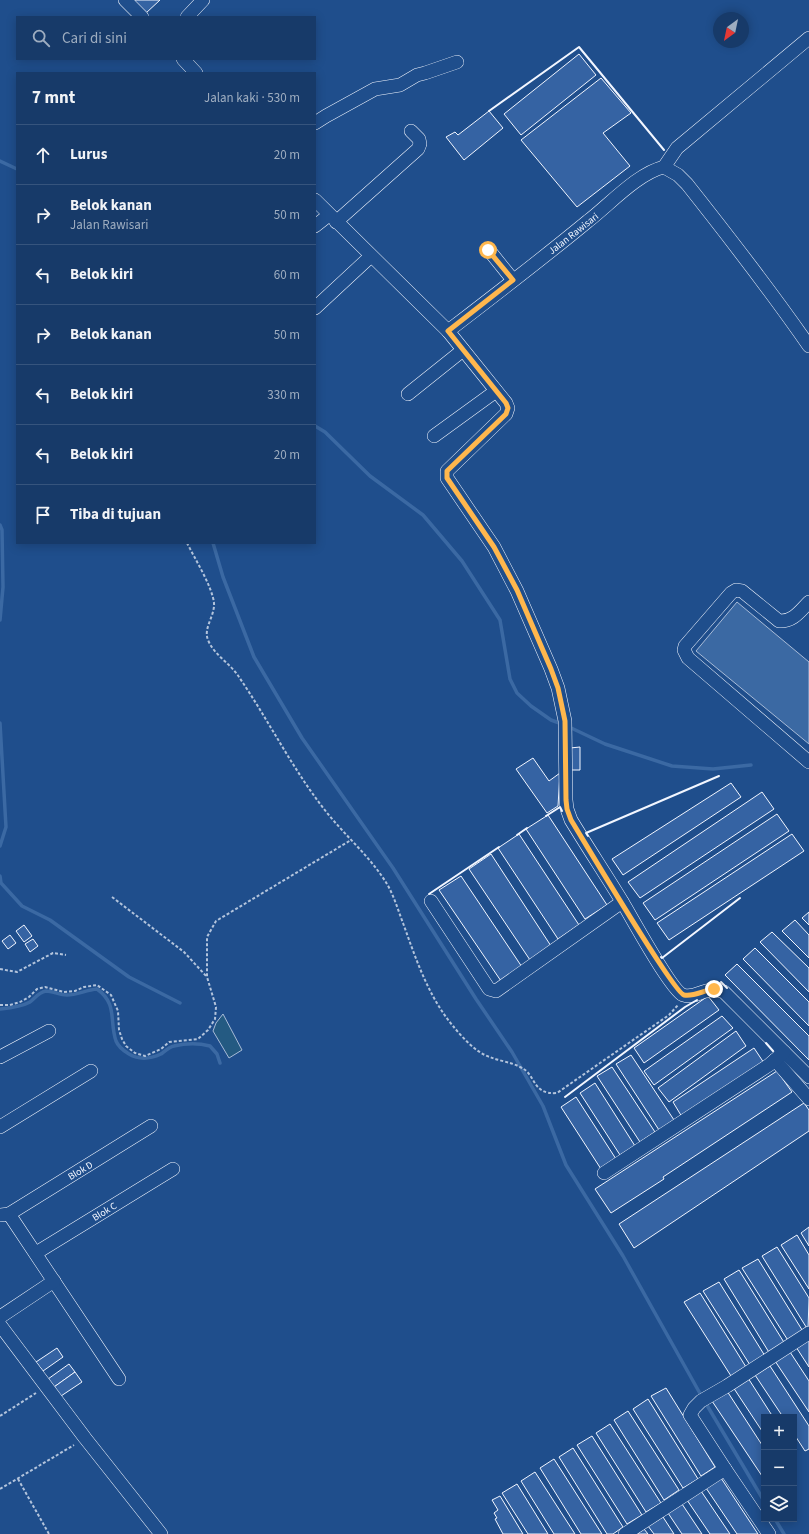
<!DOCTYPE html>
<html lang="id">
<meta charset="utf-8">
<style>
body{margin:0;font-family:"Source Sans 3",sans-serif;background:#20416f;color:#f1f3f6}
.controls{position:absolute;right:12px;bottom:12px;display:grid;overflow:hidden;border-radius:0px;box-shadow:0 2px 10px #0003}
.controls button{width:36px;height:36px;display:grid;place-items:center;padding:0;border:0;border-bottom:1px solid #36547d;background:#173a69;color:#f1f3f6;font:20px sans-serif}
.compass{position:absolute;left:713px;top:12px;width:36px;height:36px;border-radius:50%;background:#173a69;box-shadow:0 2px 10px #0003;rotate:213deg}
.stop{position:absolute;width:12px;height:12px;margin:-9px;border:3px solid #ffb74d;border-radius:50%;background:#fff}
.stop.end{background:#ffb74d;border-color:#fff;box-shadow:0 1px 4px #0008}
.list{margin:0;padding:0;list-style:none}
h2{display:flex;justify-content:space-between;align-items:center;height:52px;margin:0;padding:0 16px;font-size:17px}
h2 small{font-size:13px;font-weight:400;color:#9eadc0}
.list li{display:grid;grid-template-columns:26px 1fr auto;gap:12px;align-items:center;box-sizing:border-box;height:60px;padding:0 16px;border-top:1px solid #36547d}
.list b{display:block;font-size:15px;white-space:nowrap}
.list p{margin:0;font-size:13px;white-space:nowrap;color:#9eadc0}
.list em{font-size:13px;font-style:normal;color:#9eadc0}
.icon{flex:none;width:22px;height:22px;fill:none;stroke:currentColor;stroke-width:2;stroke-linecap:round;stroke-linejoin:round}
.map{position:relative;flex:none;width:809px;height:1534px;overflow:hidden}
.search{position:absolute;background:#173a69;box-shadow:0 2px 10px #0003;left:16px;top:16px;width:300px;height:44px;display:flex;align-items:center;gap:10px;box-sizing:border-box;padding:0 14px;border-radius:0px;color:#9eadc0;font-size:15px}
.panel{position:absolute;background:#173a69;box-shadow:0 2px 10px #0003;left:16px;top:72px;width:300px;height:472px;border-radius:0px}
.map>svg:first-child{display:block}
.green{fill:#245a82;stroke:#a8bbd7}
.water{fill:#3b69a3;stroke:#a8bbd7}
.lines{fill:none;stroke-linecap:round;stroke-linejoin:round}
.stream{stroke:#3b69a3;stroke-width:3.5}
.building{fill:#3563a3;stroke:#f2f6ff}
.minor-casing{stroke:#f2f6ff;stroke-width:14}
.path{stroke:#b3c4dc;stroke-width:2;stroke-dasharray:3 2;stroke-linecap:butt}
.minor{stroke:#1f4e8c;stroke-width:13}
.wall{stroke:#f2f6ff;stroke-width:2}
.route{stroke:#ffb74d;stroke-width:5}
.labels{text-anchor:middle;stroke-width:3;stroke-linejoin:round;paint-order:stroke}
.street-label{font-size:10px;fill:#f2f6ff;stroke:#1f4e8c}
</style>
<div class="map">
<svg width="809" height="1534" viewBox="0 0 809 1534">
<rect width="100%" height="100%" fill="#1f4e8c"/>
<path class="green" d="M223,1014L242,1050L229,1058L213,1031L216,1023Z"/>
<path class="water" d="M737,602L809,662V744L696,651Z"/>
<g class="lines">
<g class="stream">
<path d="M0,161L17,169"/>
<path d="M315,426L325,432L370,476L423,515L462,561L500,620L510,679L517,693L531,706L551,720L562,724"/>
<path d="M0,525L2,530L3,587L0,620"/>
<path d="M213,543L223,577L254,657L302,738L393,868L476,999L512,1052L543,1106L566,1165L623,1256L702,1397"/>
<path d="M0,723L6,827L0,846"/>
<path d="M567,726L605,744L672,766L713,769L751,765"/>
<path d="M0,876L1,883L22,906L50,920L129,977L180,1003"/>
<path d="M0,1009C10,1008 21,1007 30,1002C35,998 39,992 46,991C52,991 60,995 67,995C77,995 86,990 97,989C118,1004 109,1021 116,1041C118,1046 124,1051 129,1054C139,1060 150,1059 161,1054C165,1051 169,1047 174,1046C187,1043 198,1043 210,1046L217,1054L220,1063"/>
<path d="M705,1402L764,1501"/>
<path d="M775,1519L784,1534"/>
</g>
</g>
<g class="building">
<path d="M134,0H160L146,13Z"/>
<path d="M579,54L596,75L521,135L504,114Z"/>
<path d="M601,78L631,113L603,133L630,166L577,207L521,140Z"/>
<path d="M489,111L503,128L464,160L446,137L455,132L458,135Z"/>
<path d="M580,747V770H570V748Z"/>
<path d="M533,758L549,781L560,773L558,806L547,813L516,769Z"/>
<path d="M731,783L741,797L623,875L612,859Z"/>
<path d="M762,792L774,809L640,898L628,882Z"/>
<path d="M777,814L789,831L655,920L643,903Z"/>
<path d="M548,815L607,905L585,919L526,829Z"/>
<path d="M519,834L579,925L558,939L498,848Z"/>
<path d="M792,834L804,851L669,940L657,923Z"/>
<path d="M491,854L551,946L530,960L469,869Z"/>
<path d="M461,876L522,967L501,981L439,890Z"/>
<path d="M809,912V925L802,918Z"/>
<path d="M795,920L809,935V958L782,931Z"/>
<path d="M24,925L32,936L24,942L16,931Z"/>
<path d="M772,932L809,968V992L760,942Z"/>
<path d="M10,935L16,943L8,949L2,941Z"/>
<path d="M33,939L38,946L30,952L25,944Z"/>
<path d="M755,948L809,1002V1026L743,959Z"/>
<path d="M737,964L809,1036V1060L725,975Z"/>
<path d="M708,996L719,1010L644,1063L634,1048Z"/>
<path d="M722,1016L733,1028L654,1085L644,1071Z"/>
<path d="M736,1031L746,1046L669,1102L658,1088Z"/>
<path d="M754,1048L764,1063L682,1117L673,1102Z"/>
<path d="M631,1055L674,1120L659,1130L616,1064Z"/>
<path d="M612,1067L655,1132L640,1142L597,1076Z"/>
<path d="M777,1071L792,1092L663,1177L664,1179L611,1213L595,1189Z"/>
<path d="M595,1083L635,1146L620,1155L580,1093Z"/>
<path d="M576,1097L616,1159L601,1169L561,1107Z"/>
<path d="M804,1103L809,1110V1131L634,1248L619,1224Z"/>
<path d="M809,1227V1246L801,1233Z"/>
<path d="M797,1235L809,1255V1289L781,1245Z"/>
<path d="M777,1247L809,1298L808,1330L762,1256Z"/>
<path d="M758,1259L804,1333L789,1342L742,1268Z"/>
<path d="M739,1270L785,1344L770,1354L724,1279Z"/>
<path d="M719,1282L765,1356L750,1365L703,1291Z"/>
<path d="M700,1293L746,1367L731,1376L684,1302Z"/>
<path d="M809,1339V1367L796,1347Z"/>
<path d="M57,1348L63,1357L43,1371L36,1362Z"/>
<path d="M790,1352L809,1381V1412L775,1361Z"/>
<path d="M69,1364L75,1372L54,1387L48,1379Z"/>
<path d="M770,1366L809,1426V1449L805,1451L794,1434V1417H783L755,1375Z"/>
<path d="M75,1372L82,1382L61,1396L54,1387Z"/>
<path d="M748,1378L773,1417H764V1434L733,1387Z"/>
<path d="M666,1388L715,1467L701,1476L651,1396Z"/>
<path d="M727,1391L764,1448V1475L762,1476L712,1401Z"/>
<path d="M648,1399L698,1479L683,1488L633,1409Z"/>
<path d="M628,1411L679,1490L664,1500L614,1420Z"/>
<path d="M610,1424L661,1503L646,1512L596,1433Z"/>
<path d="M592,1436L642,1515L627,1524L577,1445Z"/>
<path d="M573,1448L623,1527L613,1534H607L559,1457Z"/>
<path d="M554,1459L602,1534H581L540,1468Z"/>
<path d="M535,1472L575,1534H554L521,1481Z"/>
<path d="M721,1478L758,1534H737L706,1488Z"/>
<path d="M517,1484L548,1534H528L502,1493Z"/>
<path d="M701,1491L730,1534H710L687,1500Z"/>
<path d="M500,1496L523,1534H503L495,1519L497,1518L494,1513L498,1510L492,1500Z"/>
<path d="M682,1504L702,1534H682L668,1513Z"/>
<path d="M663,1517L674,1534H654L648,1526Z"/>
<path d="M644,1529L648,1534H637Z"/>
</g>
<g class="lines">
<g class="minor-casing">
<g id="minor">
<path d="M125,0L142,17"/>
<path d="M187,17L203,0"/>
<path d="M183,59L196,73"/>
<path d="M315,123L326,116L375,89L400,85L417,75L425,73L457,62"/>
<path d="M664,167L677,148L809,38"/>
<path d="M315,200L448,331C495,295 542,259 588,221C610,204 638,173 664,167L678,175L687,184C729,237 770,290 809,346"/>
<path d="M336,222L418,149L420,144L419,139L411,131"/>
<path d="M315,226L329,215"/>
<path d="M488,249L513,280"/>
<path d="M315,308L371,256"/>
<path d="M448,331L506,403L508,408L506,414L447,471V478L494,547L517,591L551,669L558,688L565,721L566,800L567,809L571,820C588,848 606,875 623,903C631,917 672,991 683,995C696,1000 706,984 724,992L809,1077"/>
<path d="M408,394L463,350"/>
<path d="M434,436L496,391"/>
<path d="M809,602C800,611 793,622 779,621L742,591L736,590L731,593L685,646L684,650L688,658L809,762"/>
<path d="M431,901L489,989L496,991L622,902"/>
<path d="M0,1057L49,1031"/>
<path d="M775,1060L809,1099"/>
<path d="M0,1127L91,1071"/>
<path d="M604,1173L769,1065L784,1052"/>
<path d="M9,1214L119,1379"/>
<path d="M0,1215L9,1214L151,1126"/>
<path d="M36,1253L173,1169"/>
<path d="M0,1317L54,1281"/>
<path d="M0,1325L85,1438L161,1534"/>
<path d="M625,1534L725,1469"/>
<path d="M769,1534L725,1469L690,1415L694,1408L701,1401L727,1386L809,1333"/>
</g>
</g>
<g class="path">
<path d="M187,543C195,559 212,586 214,603C215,616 203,628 208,640C214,655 231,664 239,677C269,721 292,768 324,809C344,835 370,856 387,884C394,896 398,910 403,923C416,959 428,996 453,1026C462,1037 476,1053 490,1057C499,1061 511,1062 520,1067C537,1074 531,1095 557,1093L669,1015L678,1005"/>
<path d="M112,897L184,952L207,977"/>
<path d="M0,969L17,972L53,953L66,955"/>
<path d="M0,1005H10L20,1002L29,997L37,989L45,987L64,992L75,991L84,987L97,985L111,995L118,1011L119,1030L122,1039L126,1046L135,1053L145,1056L161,1049L169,1042L198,1039L208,1030L215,1019L216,1007L207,977V937L216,921L351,840"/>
<path d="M0,1416L36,1393"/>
<path d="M18,1479L49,1534"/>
<path d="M0,1489L74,1445"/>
</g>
<use href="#minor" class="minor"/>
<g class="wall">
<path d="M489,111L579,47L664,150"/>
<path d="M546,816L560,807L562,811"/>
<path d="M517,835L527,828"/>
<path d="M588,836L586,833L719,776"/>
<path d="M429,894L499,847"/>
<path d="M661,957L662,958L740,898"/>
<path d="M721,982L727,988"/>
<path d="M766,1043L773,1051"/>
<path d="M565,1097L685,1007L697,1000"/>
</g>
</g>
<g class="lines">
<path class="route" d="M488,250L513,280L448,331L506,403L508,408L506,414L447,471V478L494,547L517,590L551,669L558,688L565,721L566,800L567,809L571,820C584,841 674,993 684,995C694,997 704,990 714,989"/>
</g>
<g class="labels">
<g class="street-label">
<text transform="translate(573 233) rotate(-38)" y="4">Jalan Rawisari</text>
<text transform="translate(80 1170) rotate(-31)" y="4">Blok D</text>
<text transform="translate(104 1211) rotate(-31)" y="4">Blok C</text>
</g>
</g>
</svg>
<div class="controls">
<button>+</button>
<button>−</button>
<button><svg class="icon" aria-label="layers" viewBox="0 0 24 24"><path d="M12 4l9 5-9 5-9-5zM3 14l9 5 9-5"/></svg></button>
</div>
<svg class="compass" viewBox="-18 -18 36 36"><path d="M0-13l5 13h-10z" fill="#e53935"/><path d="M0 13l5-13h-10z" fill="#9eadc0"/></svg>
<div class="stop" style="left:488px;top:250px"></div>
<div class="stop end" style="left:714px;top:989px"></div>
<div class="search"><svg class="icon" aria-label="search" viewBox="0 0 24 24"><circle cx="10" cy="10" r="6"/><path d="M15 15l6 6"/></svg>Cari di sini</div>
<section class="panel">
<h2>7 mnt<small>Jalan kaki · 530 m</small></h2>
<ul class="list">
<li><svg class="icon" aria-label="ahead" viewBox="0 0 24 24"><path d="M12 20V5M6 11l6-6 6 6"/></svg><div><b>Lurus</b></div><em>20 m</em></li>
<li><svg class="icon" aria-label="right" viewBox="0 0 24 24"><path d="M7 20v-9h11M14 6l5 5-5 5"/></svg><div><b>Belok kanan</b><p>Jalan Rawisari</p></div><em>50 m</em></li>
<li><svg class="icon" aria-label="left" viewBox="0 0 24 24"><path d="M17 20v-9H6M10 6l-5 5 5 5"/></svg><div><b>Belok kiri</b></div><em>60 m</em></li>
<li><svg class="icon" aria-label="right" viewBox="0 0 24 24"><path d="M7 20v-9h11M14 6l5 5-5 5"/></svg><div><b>Belok kanan</b></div><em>50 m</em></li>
<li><svg class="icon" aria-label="left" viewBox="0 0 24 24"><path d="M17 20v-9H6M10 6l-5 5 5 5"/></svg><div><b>Belok kiri</b></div><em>330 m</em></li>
<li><svg class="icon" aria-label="left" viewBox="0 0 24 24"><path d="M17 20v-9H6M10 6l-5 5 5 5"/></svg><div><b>Belok kiri</b></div><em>20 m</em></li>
<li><svg class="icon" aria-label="arrive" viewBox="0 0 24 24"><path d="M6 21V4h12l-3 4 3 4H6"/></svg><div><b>Tiba di tujuan</b></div></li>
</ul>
</section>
</div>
